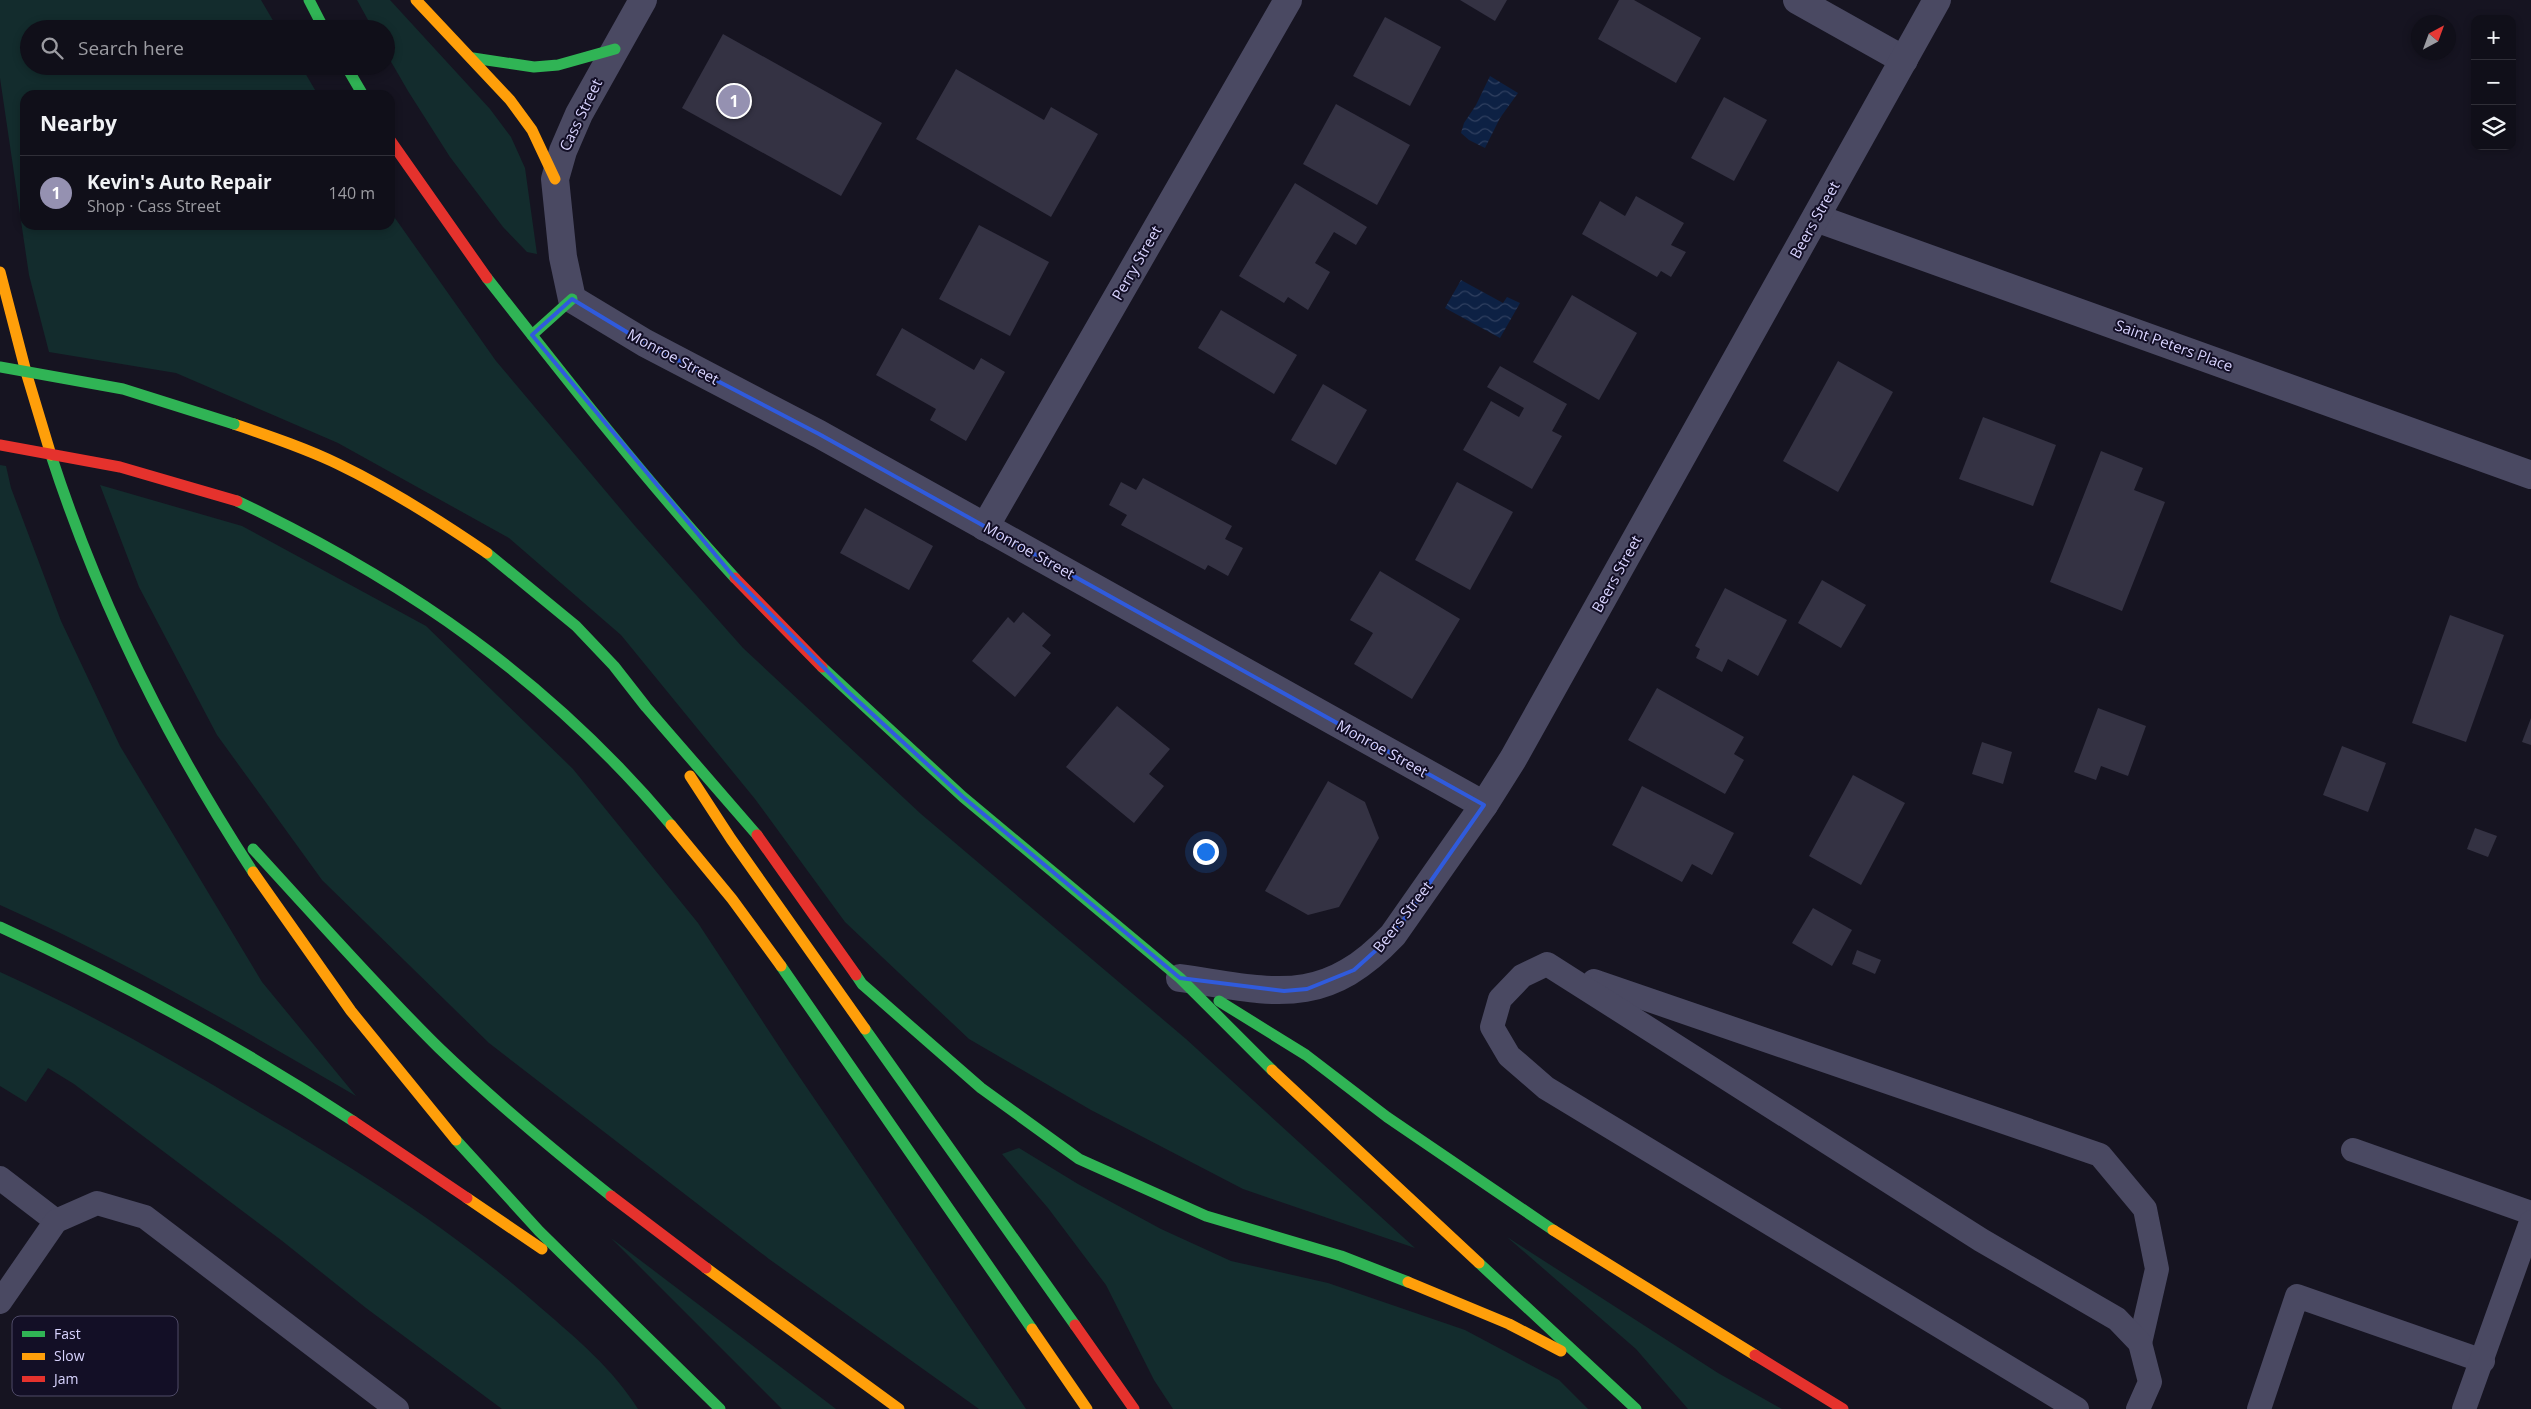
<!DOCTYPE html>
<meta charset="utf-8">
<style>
body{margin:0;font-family:"Open Sans",sans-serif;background:#191822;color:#f1f3f6}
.controls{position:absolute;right:15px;top:15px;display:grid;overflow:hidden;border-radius:10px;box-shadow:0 2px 8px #0003}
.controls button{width:45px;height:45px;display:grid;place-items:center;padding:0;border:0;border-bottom:1px solid #302f38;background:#100f19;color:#f1f3f6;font:25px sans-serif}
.compass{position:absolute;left:2411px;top:15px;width:45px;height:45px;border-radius:50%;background:#100f19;box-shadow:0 2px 8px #0003;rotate:41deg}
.you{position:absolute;left:1205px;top:851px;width:18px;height:18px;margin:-12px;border:4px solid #fff;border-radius:50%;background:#1a73e8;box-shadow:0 0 0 8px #1a73e833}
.badge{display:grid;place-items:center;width:32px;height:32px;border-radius:50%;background:#9591b1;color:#fff;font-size:16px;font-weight:700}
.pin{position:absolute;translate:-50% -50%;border:2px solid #fff;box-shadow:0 1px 5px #0006}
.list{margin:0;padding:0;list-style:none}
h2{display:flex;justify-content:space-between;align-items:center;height:65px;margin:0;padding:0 20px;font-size:21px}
h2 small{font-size:16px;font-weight:400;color:#9c9ca2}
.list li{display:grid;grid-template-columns:32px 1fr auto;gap:15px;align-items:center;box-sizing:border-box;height:75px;padding:0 20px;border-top:1px solid #302f38}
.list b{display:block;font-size:19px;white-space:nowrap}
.list p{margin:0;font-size:16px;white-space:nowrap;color:#9c9ca2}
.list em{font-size:16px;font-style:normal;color:#9c9ca2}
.icon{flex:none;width:28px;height:28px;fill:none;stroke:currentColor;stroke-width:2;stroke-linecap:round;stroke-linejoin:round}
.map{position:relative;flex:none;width:2531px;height:1409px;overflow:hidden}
.search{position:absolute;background:#100f19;box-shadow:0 2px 8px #0003;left:20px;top:20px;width:375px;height:55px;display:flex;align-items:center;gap:12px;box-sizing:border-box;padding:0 18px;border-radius:28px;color:#9c9ca2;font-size:19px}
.panel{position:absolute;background:#100f19;box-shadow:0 2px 8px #0003;left:20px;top:90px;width:375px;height:140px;border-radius:15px}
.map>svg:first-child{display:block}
.grass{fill:#132c2d}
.water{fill:url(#water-waves)}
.building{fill:#343243}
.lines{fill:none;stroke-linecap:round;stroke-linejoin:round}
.lane{stroke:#4a4962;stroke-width:24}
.street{stroke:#4a4962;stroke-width:28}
.fast{stroke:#30b455;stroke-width:11}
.slow{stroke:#ff9f0a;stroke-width:11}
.jam{stroke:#e5322d;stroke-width:11}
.fast-bridge{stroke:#30b455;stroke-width:11}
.jam-bridge{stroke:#e5322d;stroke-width:11}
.marked{fill:none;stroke:#305bdc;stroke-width:4;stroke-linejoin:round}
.labels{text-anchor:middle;stroke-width:4;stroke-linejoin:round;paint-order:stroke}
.street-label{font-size:15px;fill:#d9d4ff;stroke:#130f26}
.key{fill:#130f26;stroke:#4e4a67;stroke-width:1}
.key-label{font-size:14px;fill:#d9d4ff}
</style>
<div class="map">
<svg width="2531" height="1409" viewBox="0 0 2531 1409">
<defs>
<pattern id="water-waves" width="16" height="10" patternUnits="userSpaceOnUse" patternTransform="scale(1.25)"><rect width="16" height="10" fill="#0d2144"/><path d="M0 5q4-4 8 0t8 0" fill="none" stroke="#304060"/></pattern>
</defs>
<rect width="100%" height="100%" fill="#161421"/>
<g class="grass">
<path d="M0,0H261L278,29H29V66H301L318,95H25V225H390V211L496,361L635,526L743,648L921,814L1186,1039L1415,1248L1243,1189L1091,1110L969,1039L845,922L755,799L621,635L509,538L338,443L176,373L49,352L29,275L0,78Z"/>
<path d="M357,0H390L490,109L511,137L525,168L537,254L527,252L503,227L450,157L408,91L386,53V29H373Z"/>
<path d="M0,465L6,466L11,488L61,621L120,746L262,982L356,1096C240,1028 124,960 0,905Z"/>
<path d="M100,485L242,526L426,626L573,769L698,923L790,1063L1026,1409H979L769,1259L489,1043L322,880L217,735L139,587Z"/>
<path d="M0,972C90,1013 174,1061 258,1112C357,1170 455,1231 541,1308C577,1339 613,1369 638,1409H502L366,1308L281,1240L74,1084L48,1068L26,1102L0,1086Z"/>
<path d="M1019,1148L1078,1184L1161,1229L1231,1261L1328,1283L1465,1330L1559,1380L1588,1409H1173L1154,1380L1106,1285L1048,1208L1002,1154Z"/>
<path d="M1507,1237L1718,1373L1782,1409H1688L1636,1349Z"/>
<path d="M611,1238L836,1409H782Z"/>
</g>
<g class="water">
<path d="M1490,76L1518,93L1500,118L1485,148L1469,140L1461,133L1464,123L1476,105Z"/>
<path d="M1461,280L1503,303L1507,297L1520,303L1500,338L1445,308Z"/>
</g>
<g class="building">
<path d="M1460,0H1507L1495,21Z"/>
<path d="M1619,0H1634L1701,38L1676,83L1598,39Z"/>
<path d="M1385,17L1441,47L1410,106L1353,76Z"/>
<path d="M723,34L882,123L841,196L682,108Z"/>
<path d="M956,69L1044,120L1051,107L1098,134L1051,217L916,139Z"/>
<path d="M1724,97L1767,120L1734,181L1691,158Z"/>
<path d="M1336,104L1410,145L1377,205L1303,164Z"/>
<path d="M1295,183L1367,227L1356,245L1334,232L1315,263L1330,272L1308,310L1288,297L1284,303L1239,276Z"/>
<path d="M1636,196L1684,223L1671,245L1686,252L1671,277L1661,271L1657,277L1582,234L1600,201L1625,216Z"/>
<path d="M979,225L1049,262L1010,336L939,299Z"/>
<path d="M1572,295L1637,333L1599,400L1533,362Z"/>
<path d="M1221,310L1297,355L1274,394L1198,348Z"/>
<path d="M902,328L974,370L981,358L1005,372L966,441L930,420L936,409L876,375Z"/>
<path d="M1838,361L1893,392L1838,492L1783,461Z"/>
<path d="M1500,366L1567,404L1552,431L1562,436L1532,489L1463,450L1491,401L1519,417L1524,408L1487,387Z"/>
<path d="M1323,384L1367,410L1336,465L1291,440Z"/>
<path d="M1983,417L2056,445L2033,506L1959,479Z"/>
<path d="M2101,451L2143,468L2134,490L2165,502L2122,611L2050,582Z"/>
<path d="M1143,478L1232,526L1225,539L1243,548L1228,576L1208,565L1205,570L1121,525L1127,515L1109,505L1121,482L1136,490Z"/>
<path d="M1457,482L1513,512L1470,590L1415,560Z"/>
<path d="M865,508L933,546L909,590L840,553Z"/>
<path d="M1380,571L1460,619L1412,699L1354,664L1373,633L1350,620Z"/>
<path d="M1822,580L1866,605L1841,648L1798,623Z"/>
<path d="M1725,588L1787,620L1758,676L1728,659L1722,672L1696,658L1700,649L1695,646Z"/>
<path d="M1023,612L1051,635L1042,646L1051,653L1015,697L972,661L1008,617L1014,623Z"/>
<path d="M2450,615L2504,635L2466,742L2412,723Z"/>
<path d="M1657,688L1744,737L1734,754L1744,760L1725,794L1628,740Z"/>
<path d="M1117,706L1170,749L1149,774L1164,786L1134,823L1066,767Z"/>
<path d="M2098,708L2146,726L2128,776L2101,766L2096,780L2074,772Z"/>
<path d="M2531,718V745L2522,742Z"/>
<path d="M1982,742L2012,752L2003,784L1972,774Z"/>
<path d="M2342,746L2386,763L2368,812L2323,795Z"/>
<path d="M1853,775L1905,803L1861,885L1809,856Z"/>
<path d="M1328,781L1365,802L1379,838L1339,907L1308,915L1265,891Z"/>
<path d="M1642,786L1734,833L1712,875L1692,864L1682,882L1612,845Z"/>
<path d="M2475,828L2497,836L2488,857L2467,849Z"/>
<path d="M1813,908L1852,930L1832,966L1792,943Z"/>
<path d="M1857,950L1881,960L1875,974L1852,964Z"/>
</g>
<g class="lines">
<g class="lane">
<path d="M1594,981L2100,1155L2145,1209L2157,1269L2140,1343"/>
<path d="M2353,1150L2531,1213"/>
<path d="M0,1178L56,1221"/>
<path d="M0,1302L56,1221L97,1203L145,1217L397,1409"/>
<path d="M2077,1409L1546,1088L1509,1056L1492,1027L1500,999L1522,976L1547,964L1981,1240L2117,1319L2140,1343L2150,1382L2138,1409"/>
<path d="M2259,1409L2297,1296L2483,1361"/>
<path d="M2464,1409L2531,1222"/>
</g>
<g class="street">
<path d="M643,0L579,114L563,151L555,179L563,257L572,299L645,343L819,434L1484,805"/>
<path d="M1797,0L1904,60"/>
<path d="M1816,218L2531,475"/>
<path d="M985,527L1288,0"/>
<path d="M1180,978C1271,991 1322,1010 1393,935L1484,805L1513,759L1937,0"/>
</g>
<g class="fast">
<path d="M309,0L324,29"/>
<path d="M473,58L534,67L558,65L615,49"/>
<path d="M346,66L363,95"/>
<path d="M487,278C567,380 647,482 735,578"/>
<path d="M532,335L572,299"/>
<path d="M51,455C99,603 168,742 253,872"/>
<path d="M237,501C407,582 549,680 671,825"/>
<path d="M487,553L576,626L614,666L646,707L757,835"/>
<path d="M822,667L963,797L1180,978L1272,1070"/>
<path d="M253,849C315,916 374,984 439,1048C493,1100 552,1149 611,1196"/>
<path d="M0,927C123,983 241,1047 353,1121"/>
<path d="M781,966L1032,1329"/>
<path d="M856,975L862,984L981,1088L1079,1159L1206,1216L1341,1256L1408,1282"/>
<path d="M1219,1001L1306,1055L1387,1117L1553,1230"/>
<path d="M865,1029L1075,1325"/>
<path d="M456,1140L539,1231L720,1409"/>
<path d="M1479,1263L1636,1409"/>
</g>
<g class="slow">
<path d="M416,0L510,100L532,130L555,179"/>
<path d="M0,272L26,372L51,455"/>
<path d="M234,424C269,436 305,448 338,464C390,489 439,520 487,553"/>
<path d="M690,776L731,839L865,1029"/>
<path d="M671,825L732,899L781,966"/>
<path d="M253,872L351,1011L456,1140"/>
<path d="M1272,1070L1479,1263"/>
<path d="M467,1198L542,1249"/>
<path d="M1553,1230L1755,1355"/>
<path d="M706,1268L899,1409"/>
<path d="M1408,1282L1509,1324L1561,1351"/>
<path d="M1032,1329L1087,1409"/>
</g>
<g class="jam">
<path d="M390,140L487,278"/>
<path d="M735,578L822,667"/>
<path d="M757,835L856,975"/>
<path d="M353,1121L467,1198"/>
<path d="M611,1196L706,1268"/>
<path d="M1075,1325L1134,1409"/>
<path d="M1755,1355L1843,1409"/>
</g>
<path class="fast-bridge" d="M0,367L123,389L234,424"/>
<path class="jam-bridge" d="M0,445L120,467L237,501"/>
</g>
<path class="marked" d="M572,299L645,343L819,434L1484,805L1393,935L1354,970L1307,989L1284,991L1180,978L963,797L846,690L734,577L532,335Z"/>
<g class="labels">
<g class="street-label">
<text transform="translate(581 115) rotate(-64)" y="5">Cass Street</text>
<text transform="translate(1815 220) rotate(-61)" y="5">Beers Street</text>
<text transform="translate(1137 263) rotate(-60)" y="5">Perry Street</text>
<text transform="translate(2174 346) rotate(20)" y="5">Saint Peters Place</text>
<text transform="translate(673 357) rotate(28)" y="5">Monroe Street</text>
<text transform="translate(1029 551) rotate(29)" y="5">Monroe Street</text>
<text transform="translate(1617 574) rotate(-61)" y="5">Beers Street</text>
<text transform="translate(1382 749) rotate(29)" y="5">Monroe Street</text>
<text transform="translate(1403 917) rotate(-52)" y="5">Beers Street</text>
</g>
</g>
<rect x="12" y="1316" width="166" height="80" rx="8" class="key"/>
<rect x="22" y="1331" width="23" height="6" fill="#30b455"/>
<rect x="22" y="1353" width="23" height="7" fill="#ff9f0a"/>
<rect x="22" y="1376" width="23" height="6" fill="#e5322d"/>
<g class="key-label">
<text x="54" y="1339">Fast</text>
<text x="54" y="1361">Slow</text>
<text x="54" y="1384">Jam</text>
</g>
</svg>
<div class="controls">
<button>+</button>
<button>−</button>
<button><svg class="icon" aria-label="layers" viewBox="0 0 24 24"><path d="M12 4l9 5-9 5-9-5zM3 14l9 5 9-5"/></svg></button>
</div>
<svg class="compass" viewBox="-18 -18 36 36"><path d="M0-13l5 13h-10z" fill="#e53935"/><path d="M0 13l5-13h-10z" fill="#9c9ca2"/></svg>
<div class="you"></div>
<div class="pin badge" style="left:734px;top:101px">1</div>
<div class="search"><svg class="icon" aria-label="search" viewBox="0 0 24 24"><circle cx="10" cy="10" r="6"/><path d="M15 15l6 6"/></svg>Search here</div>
<section class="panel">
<h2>Nearby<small></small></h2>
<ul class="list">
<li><span class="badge">1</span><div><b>Kevin's Auto Repair</b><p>Shop · Cass Street</p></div><em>140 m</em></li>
</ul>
</section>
</div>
